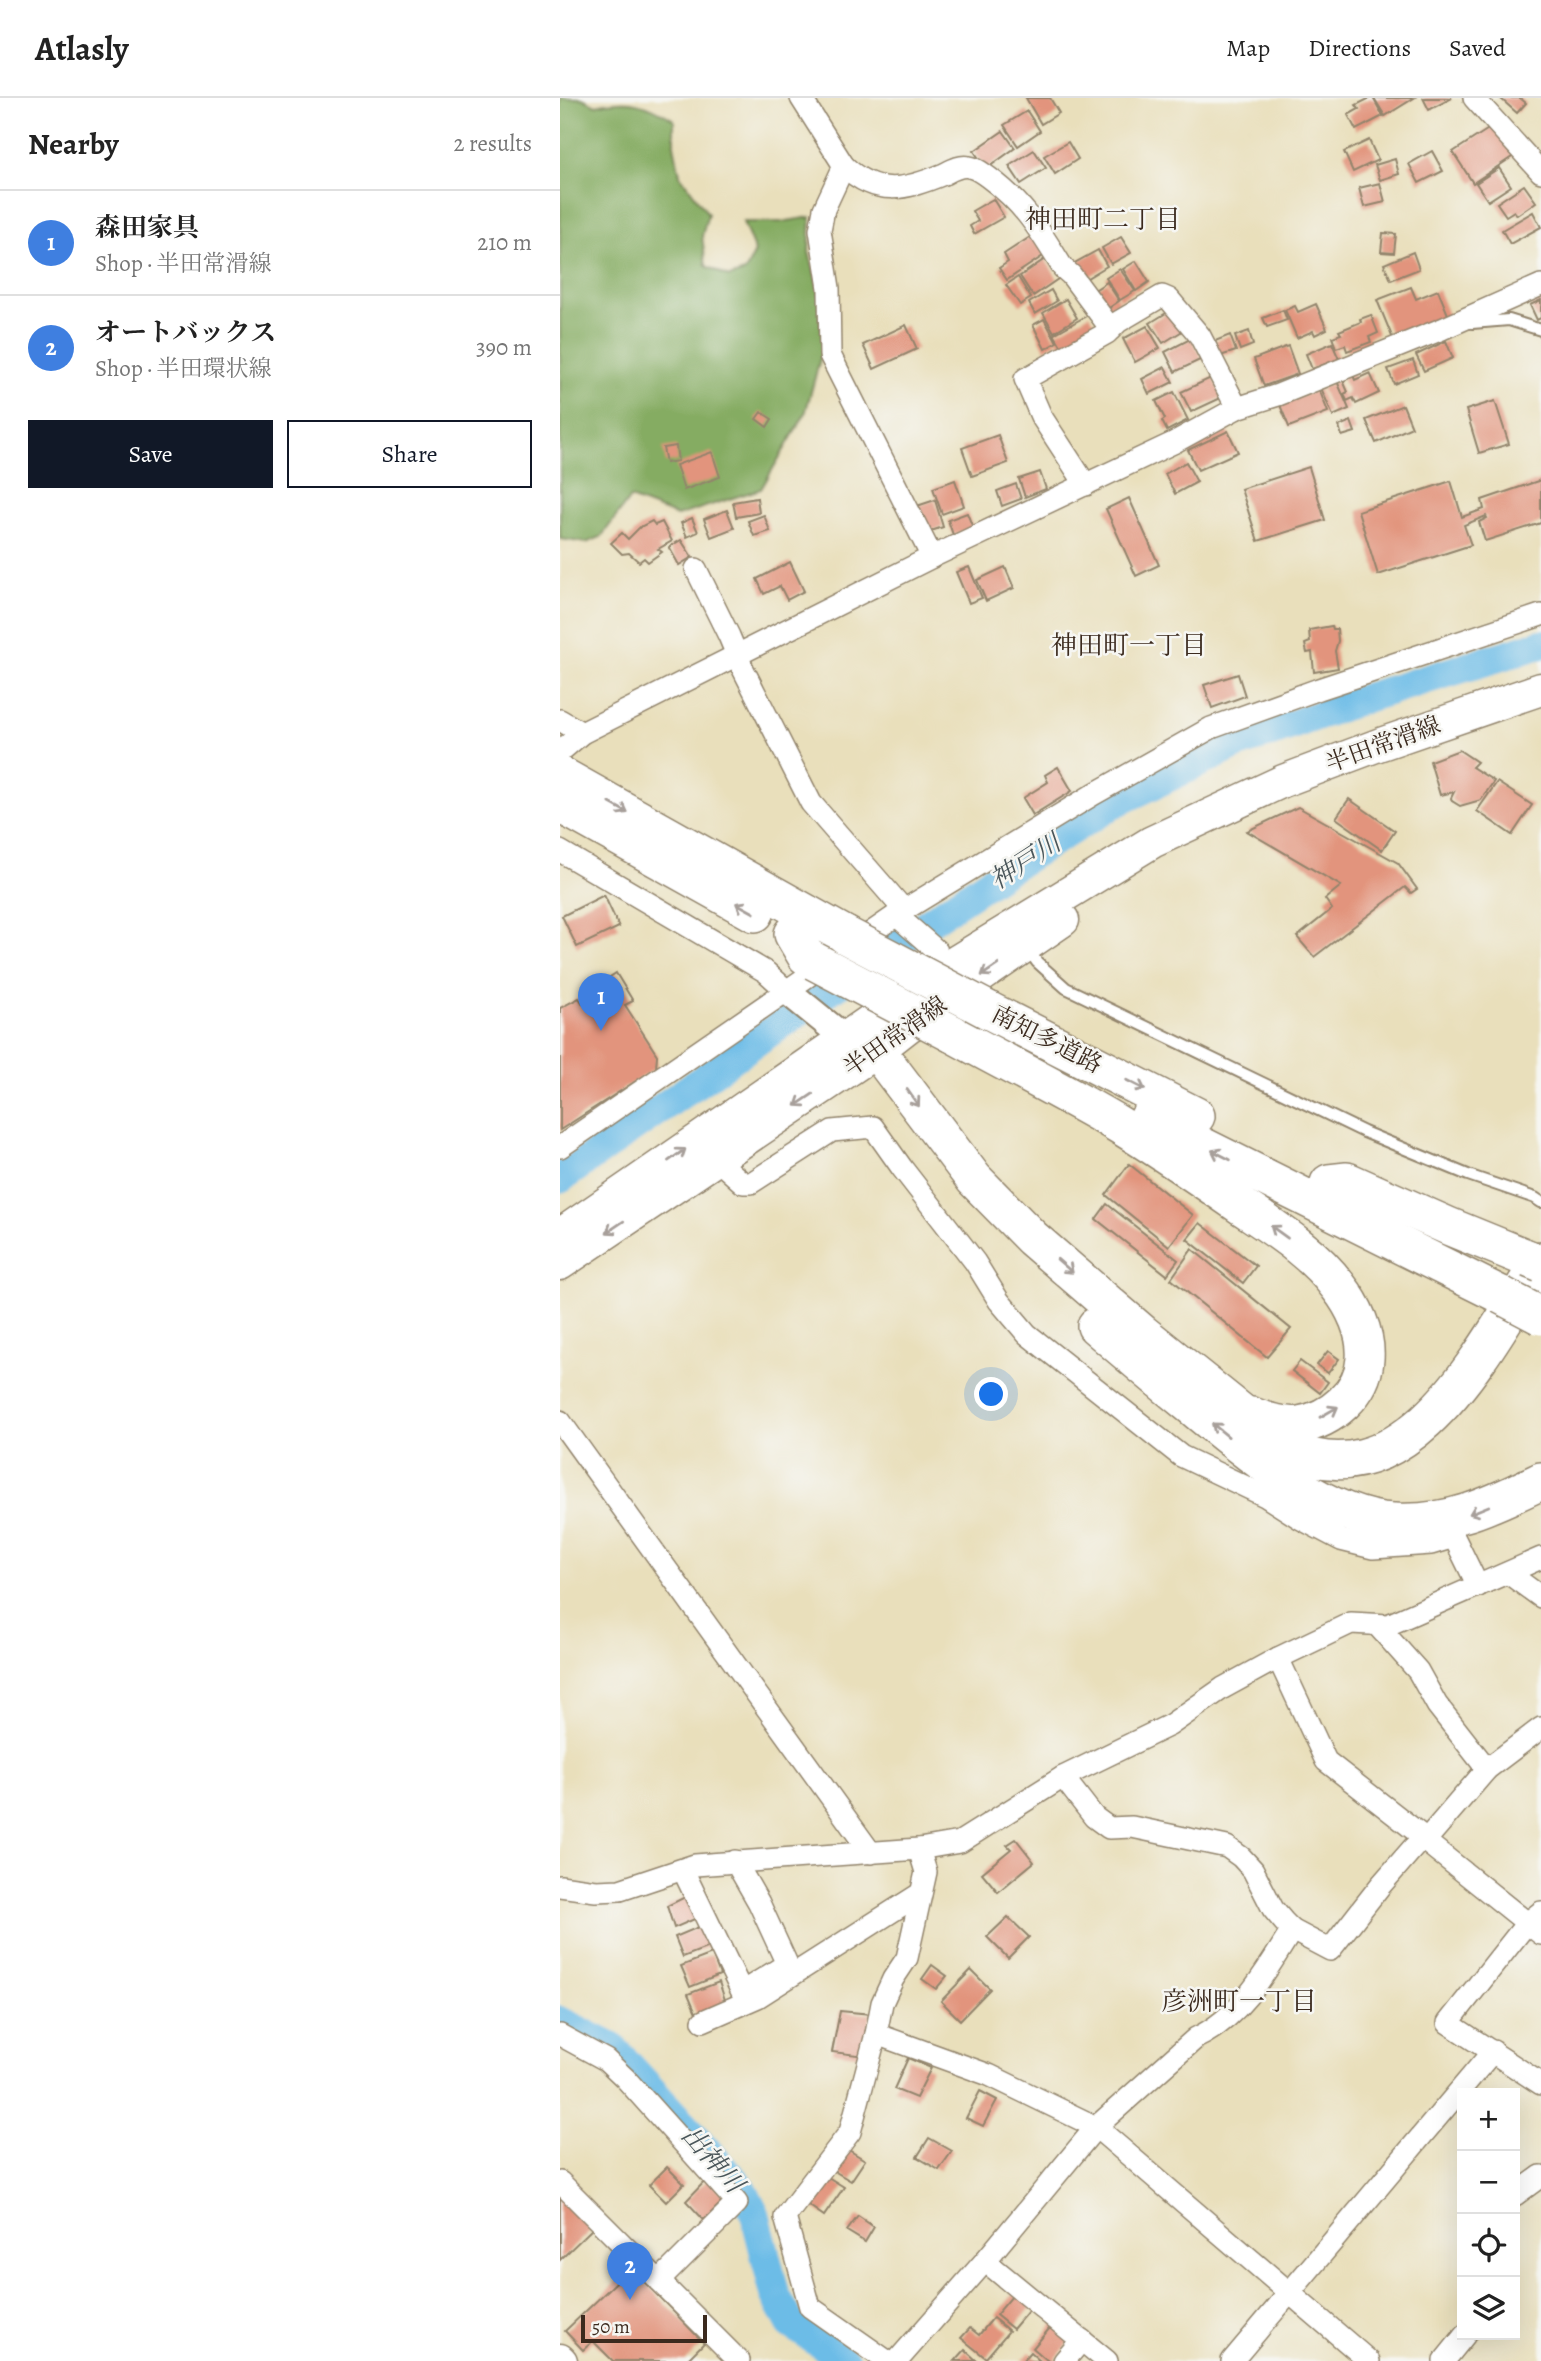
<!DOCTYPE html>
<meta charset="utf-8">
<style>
body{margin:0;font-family:Alegreya,"Noto Serif JP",serif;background:#f2f2f2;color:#222}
.controls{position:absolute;right:21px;bottom:21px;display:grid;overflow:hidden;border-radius:0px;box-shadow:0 7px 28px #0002}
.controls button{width:63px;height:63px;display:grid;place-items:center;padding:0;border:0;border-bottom:2px solid #e0e0e0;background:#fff;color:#222;font:35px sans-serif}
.scale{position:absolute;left:21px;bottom:18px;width:126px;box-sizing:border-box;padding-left:7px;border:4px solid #3b2a1e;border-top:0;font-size:19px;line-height:24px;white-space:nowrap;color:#3b2a1e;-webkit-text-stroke:5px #f6f6f2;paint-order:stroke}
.you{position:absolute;left:432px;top:1297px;width:24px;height:24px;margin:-18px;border:5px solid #fff;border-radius:50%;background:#1a73e8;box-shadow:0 0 0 10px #1a73e833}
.badge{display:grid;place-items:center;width:46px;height:46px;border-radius:50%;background:#111827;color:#fff;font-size:23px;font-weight:700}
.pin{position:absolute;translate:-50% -58px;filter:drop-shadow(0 2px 4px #0008)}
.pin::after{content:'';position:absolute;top:37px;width:24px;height:21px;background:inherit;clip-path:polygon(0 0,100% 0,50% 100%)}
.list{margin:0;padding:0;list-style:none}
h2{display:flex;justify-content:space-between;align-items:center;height:91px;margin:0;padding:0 28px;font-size:30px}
h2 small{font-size:23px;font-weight:400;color:#767676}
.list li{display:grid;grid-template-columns:46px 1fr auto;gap:21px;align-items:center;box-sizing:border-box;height:105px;padding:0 28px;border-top:2px solid #e0e0e0}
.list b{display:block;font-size:26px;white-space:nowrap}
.list p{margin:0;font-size:23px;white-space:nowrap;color:#767676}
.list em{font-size:23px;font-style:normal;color:#767676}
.actions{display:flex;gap:14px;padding:21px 28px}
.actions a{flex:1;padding:16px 0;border:2px solid #111827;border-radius:0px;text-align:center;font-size:24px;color:#111827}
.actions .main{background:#111827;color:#fff}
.icon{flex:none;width:38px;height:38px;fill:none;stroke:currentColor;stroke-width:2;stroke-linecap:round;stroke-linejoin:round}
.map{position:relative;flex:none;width:981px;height:2263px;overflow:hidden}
header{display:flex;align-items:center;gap:42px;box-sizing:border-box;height:98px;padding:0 35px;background:#fff;border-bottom:2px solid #e0e0e0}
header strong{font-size:33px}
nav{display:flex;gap:38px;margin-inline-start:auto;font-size:24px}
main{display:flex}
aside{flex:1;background:#fff}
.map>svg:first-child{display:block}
.forest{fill:#85ac62;stroke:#606b40;stroke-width:2}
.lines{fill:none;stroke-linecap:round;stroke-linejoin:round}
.river{stroke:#6cbce7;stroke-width:30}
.building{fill:#e2947d}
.service-casing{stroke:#92846c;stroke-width:14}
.minor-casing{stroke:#92846c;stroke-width:24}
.tertiary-casing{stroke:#92846c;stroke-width:30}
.secondary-casing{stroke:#92846c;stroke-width:33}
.primary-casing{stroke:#92846c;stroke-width:35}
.motorway-casing{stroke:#92846c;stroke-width:40}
.service{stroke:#fff;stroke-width:10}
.minor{stroke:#fff;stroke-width:21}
.tertiary{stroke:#fff;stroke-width:26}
.secondary{stroke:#fff;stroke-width:30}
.primary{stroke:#fff;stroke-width:32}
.motorway{stroke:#fff;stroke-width:37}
.motorway-bridge-casing{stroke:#92846c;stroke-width:40;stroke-linecap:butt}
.motorway-bridge{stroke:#fff;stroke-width:37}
.oneway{stroke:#a79f9a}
.labels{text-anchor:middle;stroke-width:5;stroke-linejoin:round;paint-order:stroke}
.street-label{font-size:24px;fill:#3b2a1e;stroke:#f6f6f2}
.neighbourhood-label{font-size:26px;fill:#3b2a1e;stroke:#f6f6f2}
.water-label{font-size:26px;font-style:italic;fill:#4a565a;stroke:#f6f6f2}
</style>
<header>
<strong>Atlasly</strong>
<nav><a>Map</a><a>Directions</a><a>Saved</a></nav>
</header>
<main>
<aside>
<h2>Nearby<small>2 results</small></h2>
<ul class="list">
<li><span class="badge" style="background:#3f7fe0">1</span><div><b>森田家具</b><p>Shop · 半田常滑線</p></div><em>210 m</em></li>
<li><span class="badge" style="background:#3f7fe0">2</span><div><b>オートバックス</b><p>Shop · 半田環状線</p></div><em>390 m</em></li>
</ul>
<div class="actions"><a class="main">Save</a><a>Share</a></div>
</aside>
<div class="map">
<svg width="981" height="2263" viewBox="0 0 981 2263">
<rect width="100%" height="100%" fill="#f6f6f2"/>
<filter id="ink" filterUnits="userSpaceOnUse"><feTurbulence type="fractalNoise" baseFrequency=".0143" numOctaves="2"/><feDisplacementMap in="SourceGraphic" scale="14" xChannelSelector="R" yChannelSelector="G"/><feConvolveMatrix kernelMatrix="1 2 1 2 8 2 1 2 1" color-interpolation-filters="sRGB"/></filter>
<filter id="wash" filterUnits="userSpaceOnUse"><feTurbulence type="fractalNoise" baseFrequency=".00686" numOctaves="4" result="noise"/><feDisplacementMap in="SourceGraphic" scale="28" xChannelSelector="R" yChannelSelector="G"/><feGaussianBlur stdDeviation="1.57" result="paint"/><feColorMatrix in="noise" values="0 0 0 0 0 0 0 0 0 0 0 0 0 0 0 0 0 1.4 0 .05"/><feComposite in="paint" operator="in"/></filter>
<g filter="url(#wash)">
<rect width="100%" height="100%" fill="#e9dfbb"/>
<path class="forest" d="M0,0H22L36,7C69,0 86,4 114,22V47L120,77L148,116L142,138L146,168L169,179L185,174L195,154L183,124H221L251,119L249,154L259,191L263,250L245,316L201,391L117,418L70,400L41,439L26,445L0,441Z"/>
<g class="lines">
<g class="river">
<path d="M0,1081L327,852L445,773L557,704L676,647L809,599L981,546"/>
<path d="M0,1923L53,1950L183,2092L195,2116L215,2196L231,2226L285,2263"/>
</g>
</g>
<g id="blocks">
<g class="building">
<path d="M466,0H490L499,15L481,26Z"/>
<path d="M810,0H813L823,18L796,32L788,17L799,11L796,7Z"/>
<path d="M814,0H854L825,18Z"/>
<path d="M863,0H892L869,12Z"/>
<path d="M940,0H960L966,5L957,15Z"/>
<path d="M467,13L480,33L458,48L444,27Z"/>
<path d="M933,28L955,57L913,85L893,54Z"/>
<path d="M443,33L455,50L426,71L414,53Z"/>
<path d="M809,42L818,62L793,74L784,54Z"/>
<path d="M508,44L518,61L495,76L484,58Z"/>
<path d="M474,52L486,70L461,86L449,68Z"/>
<path d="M872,53L883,73L859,85L849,66Z"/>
<path d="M835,61L839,76L820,82L815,67Z"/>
<path d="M939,70L951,88L928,103L916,85Z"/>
<path d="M820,85L825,104L804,109L799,90Z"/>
<path d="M964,87L976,104L957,117L954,113L946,118L937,105Z"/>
<path d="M433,101L444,119L414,136L410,128L418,123L412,113Z"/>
<path d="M973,114L981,129L950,146L942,132Z"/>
<path d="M823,135L836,136L834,155L821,154Z"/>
<path d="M473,137L486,156L447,182L439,170L448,164L444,156Z"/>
<path d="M561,139L571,155L551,166L542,150Z"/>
<path d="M538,152L547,168L522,183L513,166Z"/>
<path d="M853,154L859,171L831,182L824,166Z"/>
<path d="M485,161L498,181L473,198L460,178Z"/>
<path d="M576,163L589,184L576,193L563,171Z"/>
<path d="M560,171L575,193L560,202L546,180Z"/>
<path d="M458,179L471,200L460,207L446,187Z"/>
<path d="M547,184L559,203L543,214L530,195Z"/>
<path d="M851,189L856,201L878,192L889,219L833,241L817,202Z"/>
<path d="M491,192L497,203L475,216L469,205Z"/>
<path d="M506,201L517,220L494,234L483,215Z"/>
<path d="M981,202V220L977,222L970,207Z"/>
<path d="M756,206L767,231L755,237L753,233L737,240L725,212L735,208L738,214Z"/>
<path d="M611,212L624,232L603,245L590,225Z"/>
<path d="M723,212L727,222L707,229L703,220Z"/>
<path d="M530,216L538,231L503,251L494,236Z"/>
<path d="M811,217L818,235L809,239L811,244L787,253L785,247L776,250L772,239L781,236L779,233L801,224L800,221Z"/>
<path d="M484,221L497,244L485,251L473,227Z"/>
<path d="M346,227L357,251L314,271L303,247Z"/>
<path d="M587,228L600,250L575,264L563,241Z"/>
<path d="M689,233L693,247L680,252L675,238Z"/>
<path d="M670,237L676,253L660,258L655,243Z"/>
<path d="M632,240L642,261L615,274L605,254Z"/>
<path d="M886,243L893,260L864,273L856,257Z"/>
<path d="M772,245L779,261L752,271L746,256Z"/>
<path d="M728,248L738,276L704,288L694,261Z"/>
<path d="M853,262L858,276L834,286L828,271Z"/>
<path d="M605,269L613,284L589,296L582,281Z"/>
<path d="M792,275L795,282L810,275L819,295L796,306L793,300L787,303L784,296L788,294L782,280Z"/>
<path d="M653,279L663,299L631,314L621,294Z"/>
<path d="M777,283L789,311L773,318L761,290Z"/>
<path d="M759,291L768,314L729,329L720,307Z"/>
<path d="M614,294L628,322L607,333L602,323L605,321L596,303Z"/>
<path d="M935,303L949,346L919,355L906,312Z"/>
<path d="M843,307L852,329L816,345L806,322Z"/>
<path d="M201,314L212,321L207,329L196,321Z"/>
<path d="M791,323L795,334L782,338L779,328Z"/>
<path d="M668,333L678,354L638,372L628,352Z"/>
<path d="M438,337L448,365L412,378L402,350Z"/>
<path d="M116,348L118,363L106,365L103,350Z"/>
<path d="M152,354L160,379L124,392L116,367Z"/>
<path d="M626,364L637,384L615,396L605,376Z"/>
<path d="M749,369L765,422L698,443L681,391Z"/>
<path d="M480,374L486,391L465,399L459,381Z"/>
<path d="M395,382L404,408L382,416L373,390Z"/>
<path d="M981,382V425L925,443L919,424L927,420L926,418L904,427L911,447L818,477L798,413L891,383L902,419L924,411L922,402Z"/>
<path d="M456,386L461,401L442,408L437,393Z"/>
<path d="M197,400L199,415L176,419L173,404Z"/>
<path d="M569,400L599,467L576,478L546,411Z"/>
<path d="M375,402L383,429L365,435L357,408Z"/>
<path d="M167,412L174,430L151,439L144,421Z"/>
<path d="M407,415L413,430L393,437L388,422Z"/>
<path d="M204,417L210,433L194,438L188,423Z"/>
<path d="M132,420L138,434L127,439L121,425Z"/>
<path d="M92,423L95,427L102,424L112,443L98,451L102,454L88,464L84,460L79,464L69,455L62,456L51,445L62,435L68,441L80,429Z"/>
<path d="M121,442L132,459L119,467L109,449Z"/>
<path d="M230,464L244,493L227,502L220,488L204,496L197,481Z"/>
<path d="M409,469L422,500L409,505L396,474Z"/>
<path d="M445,469L454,490L426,503L417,482Z"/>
<path d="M772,528L773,531H777L778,543L775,553L778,570L754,574L752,554L747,555L745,546L750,544L749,532Z"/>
<path d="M678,576L685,598L652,610L644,587Z"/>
<path d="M899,652L917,664L912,669L934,683L921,702L900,708L892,703L891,700L894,694L880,697L870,663Z"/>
<path d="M498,669L512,693L473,717L463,700L488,684L485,677Z"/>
<path d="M937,684L972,707L952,737L917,713Z"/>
<path d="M789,701L835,733L822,752L776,720Z"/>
<path d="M738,709L838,765L857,791L851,795L845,789L754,859L737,839L772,811L765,801L781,788L687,733Z"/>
<path d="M44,797L59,829L17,849L2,818Z"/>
<path d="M56,875L73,903L65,907L97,957L96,970L0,1032V910L19,900L23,906L46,893L41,885Z"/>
<path d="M569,1066L633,1117L609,1148L546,1097Z"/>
<path d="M547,1106L618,1162L607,1177L536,1121Z"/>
<path d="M640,1125L696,1168L683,1185L627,1141Z"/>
<path d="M632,1151L731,1231L707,1259L611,1181Z"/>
<path d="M768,1253L779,1261L768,1275L757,1267Z"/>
<path d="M740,1263L768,1284L760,1295L732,1273Z"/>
<path d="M456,1741L474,1764L438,1794L422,1775L451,1751L447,1747Z"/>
<path d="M127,1798L137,1820L114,1830L107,1808Z"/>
<path d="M448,1819L469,1839L448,1860L427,1839Z"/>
<path d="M141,1828L149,1849L123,1859L115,1839Z"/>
<path d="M152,1856L160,1877L130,1889L121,1868Z"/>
<path d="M372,1867L387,1878L376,1891L362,1881Z"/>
<path d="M411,1872L430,1891L400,1922L381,1903Z"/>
<path d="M159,1884L166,1905L137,1917L128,1896Z"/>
<path d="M280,1913L311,1916L305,1958L272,1954Z"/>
<path d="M348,1960L371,1970L356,2000L334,1991Z"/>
<path d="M420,1993L437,2002L423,2028L406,2020Z"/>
<path d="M369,2040L392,2053L379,2072L357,2059Z"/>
<path d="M287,2051L305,2062L291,2083L274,2073Z"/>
<path d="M107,2069L124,2086L106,2104L89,2087Z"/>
<path d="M263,2076L284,2089L264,2118L244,2104Z"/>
<path d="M148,2080L167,2099L144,2122L126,2103Z"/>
<path d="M0,2097L33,2130L0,2162Z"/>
<path d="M298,2118L314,2129L305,2144L287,2133Z"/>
<path d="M71,2170L144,2245L126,2263H53L33,2243L23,2252L5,2233Z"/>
<path d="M458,2191L475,2205L453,2231L436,2217Z"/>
<path d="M433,2220L449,2233L426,2260L401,2240L410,2230L419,2237Z"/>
<path d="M495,2224L514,2239L494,2263H488L473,2250Z"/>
<path d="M405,2252L417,2263H395Z"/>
<path d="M470,2254L480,2263H462Z"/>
</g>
</g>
</g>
<g filter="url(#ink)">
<use href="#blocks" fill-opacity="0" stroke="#92846c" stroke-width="2"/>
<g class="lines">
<g class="service-casing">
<g id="service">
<path d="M912,225L949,222L981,232"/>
<path d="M467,850L477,864L506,890L804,1034L908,1077L975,1100L981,1104"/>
</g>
</g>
<g class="minor-casing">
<g id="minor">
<path d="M241,0L284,68L264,111L260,132L269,190L270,257L372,459"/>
<path d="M914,0L981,74"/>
<path d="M284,68C317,99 345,92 384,76C392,72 400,67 409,69C417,70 422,75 428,79C465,106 480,133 503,170L511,177L551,231"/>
<path d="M526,387L481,318L465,281L547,235L558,224L602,198L609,201L640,238L677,310"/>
<path d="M136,471L169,538L182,569L251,705L344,812"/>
<path d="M0,622L22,635"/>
<path d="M2,652L22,635L372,459L613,345L677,310L718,297L882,231L981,187"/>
<path d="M0,753L206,874L227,893"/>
<path d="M336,817L377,853"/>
<path d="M0,1049L344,812L534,696L651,630L759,591L981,517"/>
<path d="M156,1061L183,1085H191L272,1033L313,1029L342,1070L415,1164L439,1203L467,1236L621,1358L705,1398L741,1421L781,1442L813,1450L871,1446L894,1439L918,1488"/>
<path d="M0,1323L311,1755"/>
<path d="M948,1475L981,1499"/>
<path d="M817,1527L858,1573L877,1607L927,1671"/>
<path d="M718,1560L766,1663L861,1737L870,1747L981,1836"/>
<path d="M503,1679L534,1719L549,1730L572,1729L667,1749L681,1759L693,1772L713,1811L724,1824L732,1832L770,1852L820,1788L854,1749L872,1735L927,1671L981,1630"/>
<path d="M359,1751L366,1774L347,1860L333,1881L322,1905L316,1936L429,1977L536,2029L809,2263"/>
<path d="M123,1772L182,1894L227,1866L199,1805L175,1763"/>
<path d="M0,1788L36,1793L60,1792L135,1767L359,1751L400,1744L503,1679L610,1627L663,1590L718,1560L791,1525L828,1527L981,1460"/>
<path d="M981,1814L967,1825L888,1925L981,1986"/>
<path d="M143,1923L198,1899L361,1795"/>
<path d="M316,1936L290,2034L225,2119L250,2209L327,2263"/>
<path d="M0,1937L46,1962L65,1980L177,2105L99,2183"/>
<path d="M0,2084L179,2263"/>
<path d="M955,2097L981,2078"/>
<path d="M425,2163L547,2263"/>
<path d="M337,2263L425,2163L536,2029L636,1940C681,1919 707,1872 732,1832"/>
<path d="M504,2263L522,2242"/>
<path d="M672,2263L933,1953"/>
<path d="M884,2263L905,2237"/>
</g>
</g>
<g class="tertiary-casing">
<path id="tertiary" d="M227,893L286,941"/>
</g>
<g class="secondary-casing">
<path id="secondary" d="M0,2261L2,2263"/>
</g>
<g class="primary-casing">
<g id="primary">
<path d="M0,1137L394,865L592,744L723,683L821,646L981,591"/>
<path d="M0,1166L317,953L349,928L503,822"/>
</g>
</g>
<g class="motorway-casing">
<g id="motorway">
<path d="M0,677L285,837"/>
<path d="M0,706L195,815"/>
<path d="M233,836L246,858L254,863"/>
<path d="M428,912L636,1018"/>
<path d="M393,936C449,967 506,995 561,1028C602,1053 641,1080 680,1107C714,1130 753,1154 778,1188C794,1208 807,1235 805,1261C803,1295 771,1322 739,1327C723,1329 706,1323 692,1318"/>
<path d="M286,941L317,953L414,1081L472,1140L582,1235L708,1336C715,1341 722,1347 730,1351C849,1408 930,1241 981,1162"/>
<path d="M588,1021L941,1197"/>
<path d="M769,1085L787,1083L888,1128L969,1161"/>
<path d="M536,1228C567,1255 598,1281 630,1307C682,1350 765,1422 834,1424C891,1427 931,1407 981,1383"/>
</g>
</g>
<use href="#service" class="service"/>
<use href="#minor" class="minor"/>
<use href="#tertiary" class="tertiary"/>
<use href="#secondary" class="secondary"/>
<use href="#primary" class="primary"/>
<use href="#motorway" class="motorway"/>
<g class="motorway-bridge-casing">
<g id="motorway-bridge">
<path d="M285,837L428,912"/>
<path d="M254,863L393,936"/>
<path d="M969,1161L981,1166"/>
<path d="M941,1197L981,1218"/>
</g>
</g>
<use href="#motorway-bridge" class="motorway-bridge"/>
</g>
<defs><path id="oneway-shaft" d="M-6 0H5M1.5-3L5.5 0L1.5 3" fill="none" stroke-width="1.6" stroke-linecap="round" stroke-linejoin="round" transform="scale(1.75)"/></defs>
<g class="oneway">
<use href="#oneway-shaft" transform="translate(59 710) rotate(29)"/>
<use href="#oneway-shaft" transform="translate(185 810) rotate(-151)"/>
<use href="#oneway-shaft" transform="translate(430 872) rotate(146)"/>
<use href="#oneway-shaft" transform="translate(576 987) rotate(27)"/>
<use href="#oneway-shaft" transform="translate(353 1000) rotate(55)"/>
<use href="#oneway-shaft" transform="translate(244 1002) rotate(146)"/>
<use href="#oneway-shaft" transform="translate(117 1057) rotate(-35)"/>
<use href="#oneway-shaft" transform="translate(661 1057) rotate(-153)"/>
<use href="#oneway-shaft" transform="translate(55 1129) rotate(146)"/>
<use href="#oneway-shaft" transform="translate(719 1134) rotate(-144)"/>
<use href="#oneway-shaft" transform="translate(505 1168) rotate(41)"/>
<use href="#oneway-shaft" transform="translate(769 1314) rotate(-30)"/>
<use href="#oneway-shaft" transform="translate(660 1332) rotate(-141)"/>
<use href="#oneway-shaft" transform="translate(919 1412) rotate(158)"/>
</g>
</g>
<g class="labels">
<g class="street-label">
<text transform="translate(823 646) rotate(-20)" y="8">半田常滑線</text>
<text transform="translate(335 938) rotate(-35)" y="8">半田常滑線</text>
<text transform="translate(487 941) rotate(27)" y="8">南知多道路</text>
</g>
<g class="neighbourhood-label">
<text x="543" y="130">神田町二丁目</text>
<text x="569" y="556">神田町一丁目</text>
<text x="679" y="1912">彦洲町一丁目</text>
</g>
<g class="water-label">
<text transform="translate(465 763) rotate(-33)" y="9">神戸川</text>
<text transform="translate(153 2061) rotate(49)" y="9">出神川</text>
</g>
</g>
</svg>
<div class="controls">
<button>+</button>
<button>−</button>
<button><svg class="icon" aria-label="locate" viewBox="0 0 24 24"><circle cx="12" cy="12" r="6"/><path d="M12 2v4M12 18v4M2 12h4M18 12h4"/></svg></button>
<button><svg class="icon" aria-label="layers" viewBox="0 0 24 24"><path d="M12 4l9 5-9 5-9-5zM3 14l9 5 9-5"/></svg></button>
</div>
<div class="scale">50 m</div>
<div class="you"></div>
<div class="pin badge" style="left:41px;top:933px;background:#3f7fe0">1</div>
<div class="pin badge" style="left:70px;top:2202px;background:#3f7fe0">2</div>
</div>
</main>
